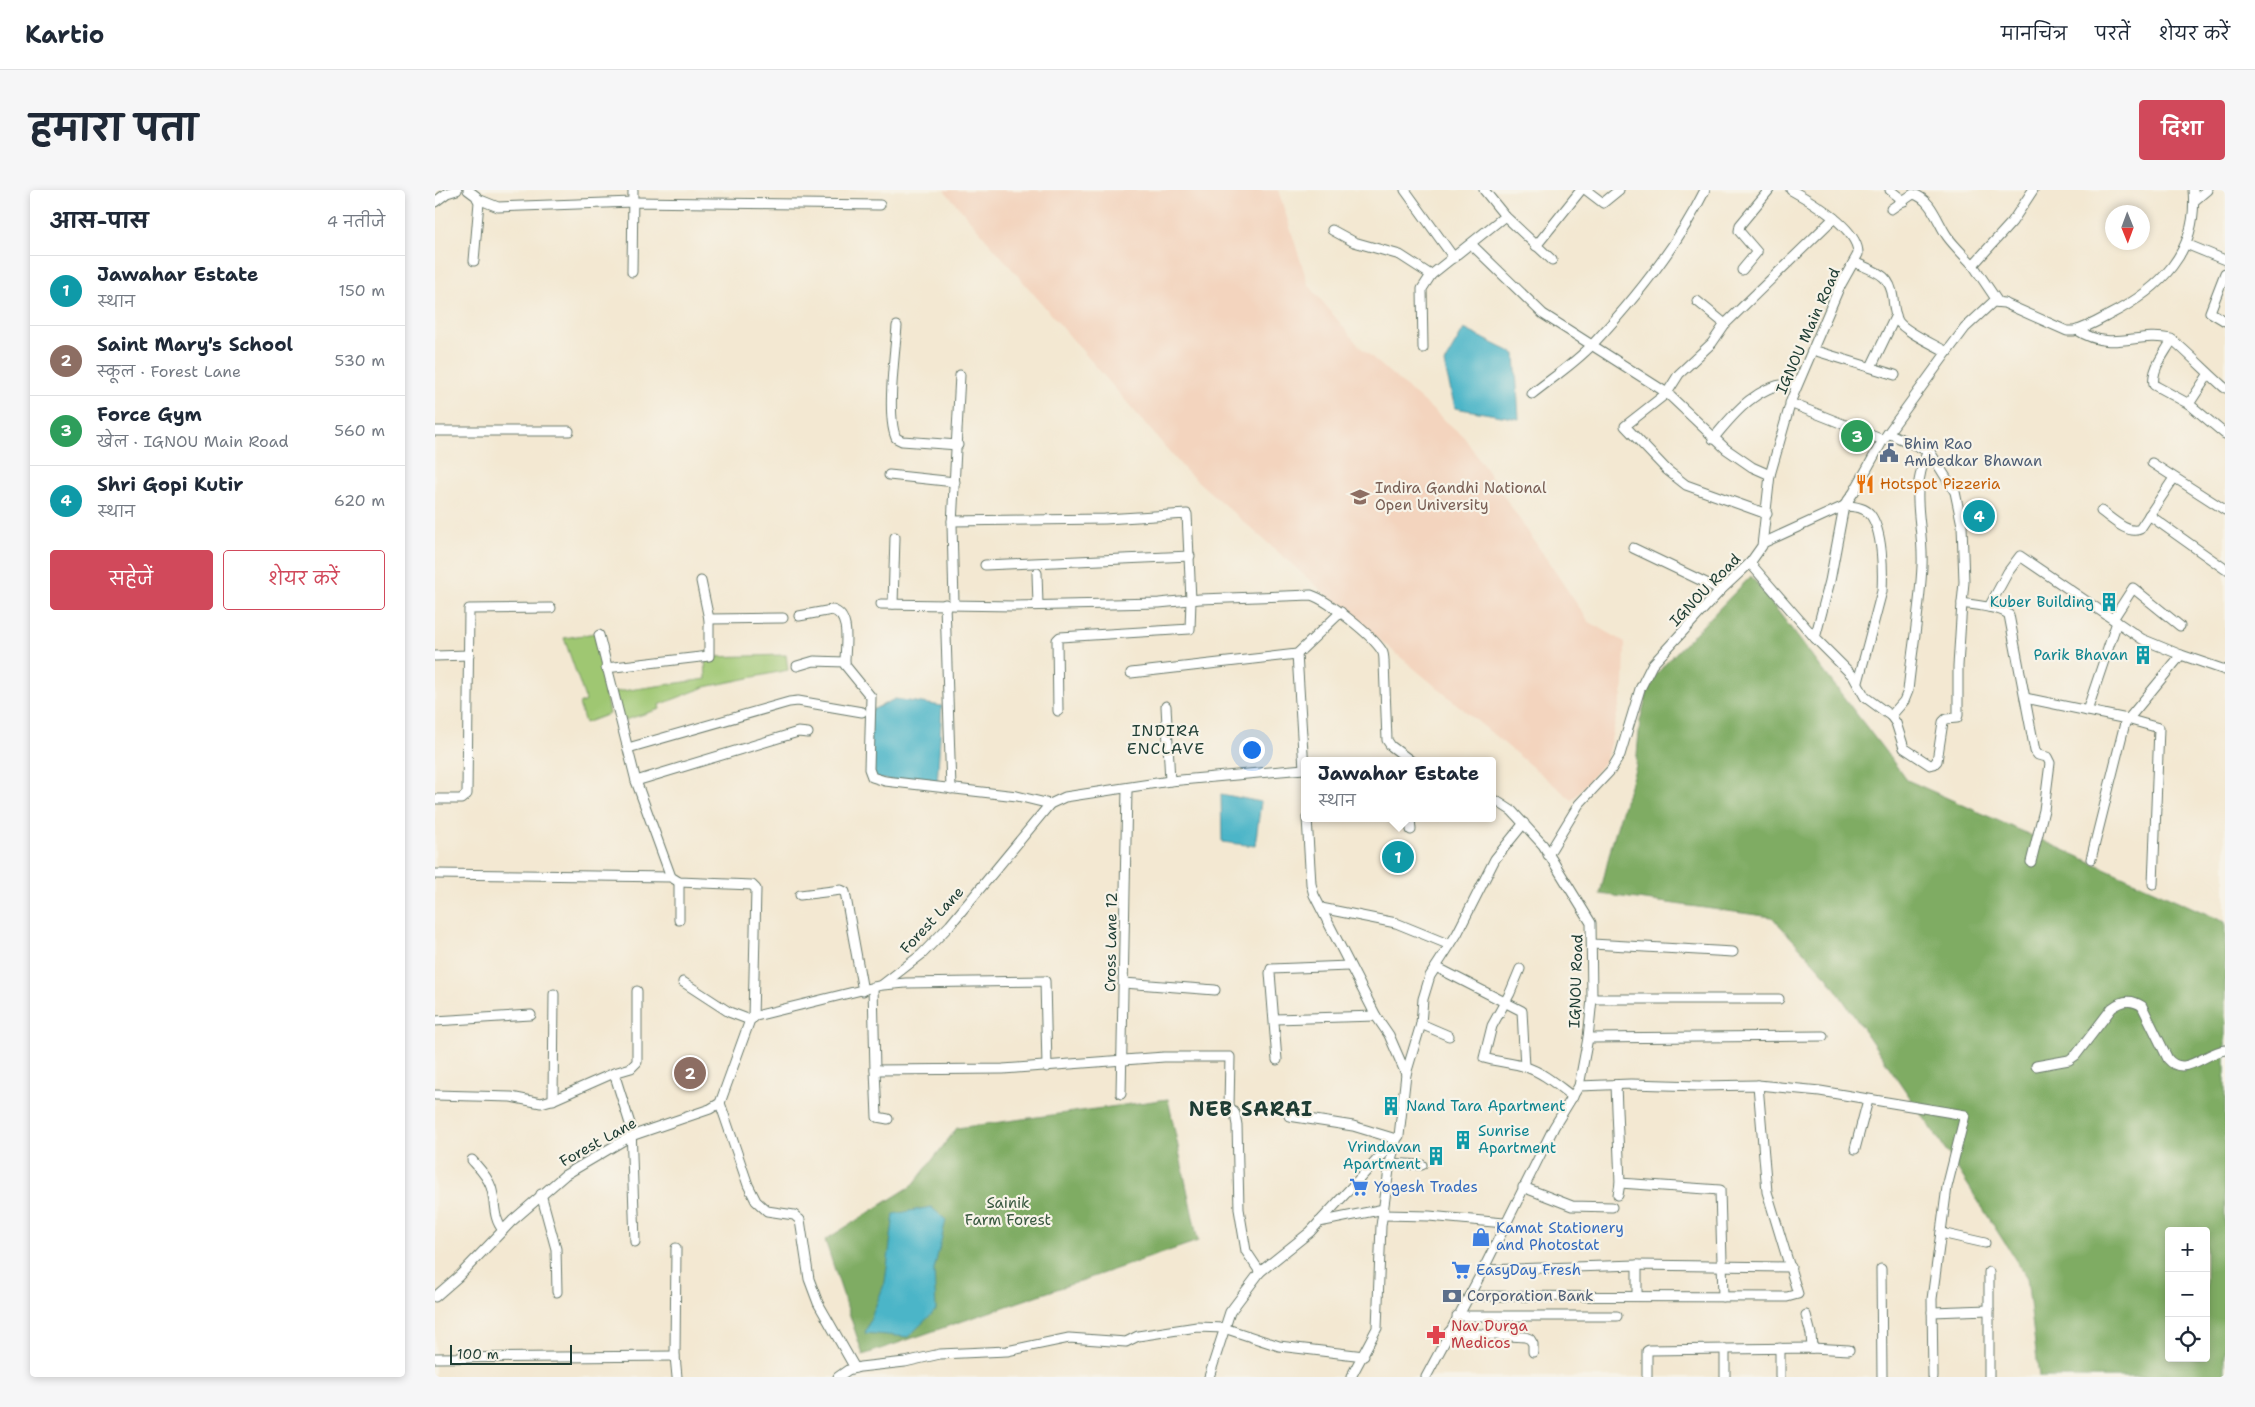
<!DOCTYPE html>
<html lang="hi">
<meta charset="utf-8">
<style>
body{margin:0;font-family:"Shantell Sans","Playpen Sans Deva",sans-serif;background:#f6f6f7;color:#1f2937}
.controls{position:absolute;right:15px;bottom:15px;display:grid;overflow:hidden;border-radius:5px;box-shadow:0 2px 8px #0003}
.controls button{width:45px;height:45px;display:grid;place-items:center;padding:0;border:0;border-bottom:1px solid #e0e1e3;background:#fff;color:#1f2937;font:25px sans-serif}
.compass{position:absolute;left:1670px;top:15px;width:45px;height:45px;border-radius:50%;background:#fff;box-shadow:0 2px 8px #0003;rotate:179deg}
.scale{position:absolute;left:15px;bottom:12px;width:122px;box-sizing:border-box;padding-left:5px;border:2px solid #1f3d34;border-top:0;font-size:14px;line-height:18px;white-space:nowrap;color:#1f3d34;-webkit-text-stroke:4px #f7f3e8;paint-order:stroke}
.you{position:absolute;left:816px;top:559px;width:18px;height:18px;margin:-12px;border:4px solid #fff;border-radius:50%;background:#1a73e8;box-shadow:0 0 0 8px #1a73e833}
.badge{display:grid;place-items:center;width:32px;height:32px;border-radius:50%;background:#d1495b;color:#fff;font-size:16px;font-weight:700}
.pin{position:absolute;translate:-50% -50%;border:2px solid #fff;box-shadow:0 1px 5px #0006}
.popup{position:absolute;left:866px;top:567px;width:195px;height:65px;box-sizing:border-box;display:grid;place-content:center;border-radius:5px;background:#fff;filter:drop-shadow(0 1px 4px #0005);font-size:16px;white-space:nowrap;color:#747a83}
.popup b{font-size:19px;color:#1f2937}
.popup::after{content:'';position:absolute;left:50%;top:100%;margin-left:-10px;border:10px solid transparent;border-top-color:#fff}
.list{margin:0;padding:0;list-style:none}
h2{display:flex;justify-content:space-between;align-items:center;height:65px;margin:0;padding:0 20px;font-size:21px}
h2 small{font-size:16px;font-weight:400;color:#747a83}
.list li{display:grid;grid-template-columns:32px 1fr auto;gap:15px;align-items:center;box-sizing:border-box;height:70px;padding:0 20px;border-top:1px solid #e0e1e3}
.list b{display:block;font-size:19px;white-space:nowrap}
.list p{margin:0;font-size:16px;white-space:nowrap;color:#747a83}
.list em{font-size:16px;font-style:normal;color:#747a83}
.actions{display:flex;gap:10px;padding:15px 20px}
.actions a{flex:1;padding:11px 0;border:1px solid #d1495b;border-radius:5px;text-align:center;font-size:18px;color:#d1495b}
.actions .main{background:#d1495b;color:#fff}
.icon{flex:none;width:28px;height:28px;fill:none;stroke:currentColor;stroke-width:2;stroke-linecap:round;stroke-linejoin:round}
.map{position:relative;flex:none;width:1790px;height:1187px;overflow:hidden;border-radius:5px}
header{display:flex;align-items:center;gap:30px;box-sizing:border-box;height:70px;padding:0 25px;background:#fff;border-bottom:1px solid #e0e1e3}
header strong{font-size:24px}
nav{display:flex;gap:28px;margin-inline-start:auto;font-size:18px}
.intro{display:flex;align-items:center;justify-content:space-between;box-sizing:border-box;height:120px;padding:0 30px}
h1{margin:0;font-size:35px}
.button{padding:12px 22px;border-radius:5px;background:#d1495b;color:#fff;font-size:18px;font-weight:700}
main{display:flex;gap:30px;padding:0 30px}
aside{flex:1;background:#fff;border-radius:5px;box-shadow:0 2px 8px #0003}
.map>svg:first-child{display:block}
.built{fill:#f3d4be}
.green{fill:#9fc772;stroke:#5f8253}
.forest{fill:#7fac64;stroke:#4f744c;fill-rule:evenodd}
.water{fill:#4bb5c8;stroke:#35797e}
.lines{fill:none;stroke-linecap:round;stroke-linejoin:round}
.minor-casing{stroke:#69796b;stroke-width:11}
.minor{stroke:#fff;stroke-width:9}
.labels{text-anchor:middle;stroke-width:4.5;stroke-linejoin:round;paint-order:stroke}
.street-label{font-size:15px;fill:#1f3d34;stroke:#f7f3e8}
.service-label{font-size:15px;fill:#4e5e75;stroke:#f7f3e8;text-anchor:start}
.food-label{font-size:15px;fill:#c56008;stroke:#f7f3e8;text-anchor:start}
.education-label{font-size:15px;fill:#785e54;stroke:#f7f3e8;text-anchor:start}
.culture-label{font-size:15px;fill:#0d838f;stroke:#f7f3e8;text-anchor:end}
.shop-label{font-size:15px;fill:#366cbe;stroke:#f7f3e8;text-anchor:start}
.park-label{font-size:15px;fill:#395940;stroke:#f7f3e8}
.health-label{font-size:15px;fill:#be3a42;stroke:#f7f3e8;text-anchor:start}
.neighbourhood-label{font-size:16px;letter-spacing:1px;fill:#1f3d34;stroke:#f7f3e8}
.district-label{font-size:20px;font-weight:bold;letter-spacing:1px;fill:#1f3d34;stroke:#f7f3e8}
</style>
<header>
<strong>Kartio</strong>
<nav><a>मानचित्र</a><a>परतें</a><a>शेयर करें</a></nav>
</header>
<div class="intro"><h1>हमारा पता</h1><a class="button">दिशा</a></div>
<main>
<aside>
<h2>आस-पास<small>4 नतीजे</small></h2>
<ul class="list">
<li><span class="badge" style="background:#0f9aa8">1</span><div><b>Jawahar Estate</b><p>स्थान</p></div><em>150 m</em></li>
<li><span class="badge" style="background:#8d6e63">2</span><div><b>Saint Mary's School</b><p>स्कूल · Forest Lane</p></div><em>530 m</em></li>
<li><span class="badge" style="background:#2e9e5b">3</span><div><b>Force Gym</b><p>खेल · IGNOU Main Road</p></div><em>560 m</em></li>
<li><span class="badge" style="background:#0f9aa8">4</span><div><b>Shri Gopi Kutir</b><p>स्थान</p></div><em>620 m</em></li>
</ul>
<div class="actions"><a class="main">सहेजें</a><a>शेयर करें</a></div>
</aside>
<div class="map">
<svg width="1790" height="1187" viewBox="0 0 1790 1187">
<rect width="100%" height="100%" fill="#f7f3e8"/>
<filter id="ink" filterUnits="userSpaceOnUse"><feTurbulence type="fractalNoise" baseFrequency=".02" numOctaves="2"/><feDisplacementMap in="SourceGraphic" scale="10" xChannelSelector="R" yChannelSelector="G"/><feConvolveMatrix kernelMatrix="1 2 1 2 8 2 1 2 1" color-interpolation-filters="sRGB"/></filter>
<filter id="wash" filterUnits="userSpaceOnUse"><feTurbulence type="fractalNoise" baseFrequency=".0096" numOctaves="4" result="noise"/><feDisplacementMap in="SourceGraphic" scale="20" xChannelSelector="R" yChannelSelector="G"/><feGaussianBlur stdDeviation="1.12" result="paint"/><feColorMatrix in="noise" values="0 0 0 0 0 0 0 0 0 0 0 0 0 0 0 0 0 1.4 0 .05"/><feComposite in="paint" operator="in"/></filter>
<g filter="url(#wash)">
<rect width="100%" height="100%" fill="#f3e8d2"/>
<path class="built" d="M509,0H843L873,94L924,156L1029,247L1154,432L1190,452L1189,496L1171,570L1137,610L910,421L751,281Z"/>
<g class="green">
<path d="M160,443L174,524L150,533L144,514L151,511L129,448Z"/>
<path d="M351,465L353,480L270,497L224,515L225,519L187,531L180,502L271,489L270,470L273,467Z"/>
</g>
<g class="forest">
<path d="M1316,386L1472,590L1790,732V1187H1604L1592,1088L1505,951L1393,788L1337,727L1165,704L1177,653L1201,576L1205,531L1215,492L1232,472ZM1734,1041H1771V1168H1734Z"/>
<path d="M733,909L763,1051L428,1165L390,1050L478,995L522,938Z"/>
</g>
<g class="water">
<path d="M1029,139L1080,164L1084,229L1020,218L1009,173Z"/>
<path d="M460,509L507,516L502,595L434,588L435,521Z"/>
<path d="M786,604L826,612L820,656L787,652Z"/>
<path d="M496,1017L511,1030L499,1080L501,1120L473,1147L430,1143L450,1092L459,1024Z"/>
</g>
</g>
<g filter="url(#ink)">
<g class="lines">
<g class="minor-casing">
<g id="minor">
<path d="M33,0L41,6L44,12L39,71"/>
<path d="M970,0L1019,68"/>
<path d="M1049,0L1070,26L1117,70"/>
<path d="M1151,0L1168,13L1184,0"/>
<path d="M1455,0L1469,11"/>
<path d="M43,9L63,17L198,12L445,15"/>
<path d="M1759,11L1772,0"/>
<path d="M0,12L12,3L22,0"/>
<path d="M1456,19L1478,4C1497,9 1502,32 1512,46C1519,56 1529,65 1538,75"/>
<path d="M897,40L919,52L965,65L996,85"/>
<path d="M1036,54L1108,124L1232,203L1291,259L1317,277L1335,285"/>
<path d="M1751,54L1790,70"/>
<path d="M1101,56L1146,0"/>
<path d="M1419,72C1440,82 1455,83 1458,108C1459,117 1459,123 1463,131C1469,141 1500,155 1512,162"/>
<path d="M1307,80L1322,62L1304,41L1305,35L1334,0"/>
<path d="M197,82L198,0"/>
<path d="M1790,83L1775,122L1790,131"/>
<path d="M1262,111L1290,134"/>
<path d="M1563,112L1538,75L1577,32L1598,0"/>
<path d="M462,136C460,163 451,225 461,248L467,251L523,255"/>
<path d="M1642,140C1678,163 1701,141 1736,149C1741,151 1781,191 1790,198"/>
<path d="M1737,150C1730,163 1716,179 1719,195L1754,214"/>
<path d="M988,158L987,99L996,85L1070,26"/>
<path d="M1378,160L1460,185"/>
<path d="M1436,177L1461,125"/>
<path d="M1773,185L1754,214L1790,244"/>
<path d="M1097,204C1117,188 1139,174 1157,155C1199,110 1243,55 1270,0"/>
<path d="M1355,213L1448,250"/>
<path d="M0,241H134"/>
<path d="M1453,243L1495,262L1520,302L1527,335L1529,392L1527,413C1538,415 1567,417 1574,425L1600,561L1603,565L1612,567L1615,573L1609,620L1596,672"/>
<path d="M1278,249C1298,224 1326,190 1362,194"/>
<path d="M1717,273L1790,320"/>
<path d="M454,285L520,292"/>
<path d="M1666,321C1676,328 1693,345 1705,339L1739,288"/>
<path d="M1332,324L1251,295L1232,280L1190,236L1232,203L1244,184L1277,153L1290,134L1399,28"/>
<path d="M1714,325L1790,379"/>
<path d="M517,331L670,329L752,324L756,410L755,439L625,447L622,450L623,521"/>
<path d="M1328,353L1409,316L1419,302L1448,250L1512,162L1530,138L1558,112L1569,113L1632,141H1639C1651,138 1663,131 1674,125C1725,99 1764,62 1758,0"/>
<path d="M1198,358L1286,400"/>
<path d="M1315,373L1380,448L1418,486L1430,507L1456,526L1461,533L1469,558L1495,575L1499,574L1502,571L1508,532L1511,529L1522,528L1523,525V476L1527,413"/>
<path d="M550,375L755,366"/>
<path d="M602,383L603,415"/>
<path d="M446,414L580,416L724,413L765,409L876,405C894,411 937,445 947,461C949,464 949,468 949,472L952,550L956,556L976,571"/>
<path d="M458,414L460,347"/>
<path d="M510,414L516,599"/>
<path d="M519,414L517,334L525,185"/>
<path d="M1554,417L1573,382L1585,366L1707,449L1746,465L1690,533L1656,669"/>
<path d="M364,426L397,420C418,425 409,460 410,475L436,507L434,579L437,587L450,591L582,606L615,614"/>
<path d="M274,429L348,428"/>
<path d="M1678,429L1698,398L1745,436"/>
<path d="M164,445L201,591L236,687L244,692L317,695L321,699L318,828"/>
<path d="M1380,448L1395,391L1409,316C1418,316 1429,317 1435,324C1448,341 1448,381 1447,401L1423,492"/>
<path d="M1746,465L1790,480"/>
<path d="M0,466L34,465"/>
<path d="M362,476L379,471L410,472"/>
<path d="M171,478L274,466V429L266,391"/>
<path d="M696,483L862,464L906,422"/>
<path d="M1590,508L1692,529L1724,538L1718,694"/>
<path d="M731,516L735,591"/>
<path d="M1652,521L1682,432"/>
<path d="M1456,526L1469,511L1473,501C1477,460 1485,418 1487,376C1489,329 1473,308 1493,260"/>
<path d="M193,558L354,512L363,511L427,522"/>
<path d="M201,591L363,542L373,543"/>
<path d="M0,609H26L32,604L34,419L116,418"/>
<path d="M872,628L876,694L879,705L941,826L954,845L971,884"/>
<path d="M975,628L976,640"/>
<path d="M1113,665L1144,614L1176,580L1185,565L1205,499L1217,475L1286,400L1315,373L1327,356L1335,285L1357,208L1404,98L1423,64C1424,39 1376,11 1356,0"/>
<path d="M0,684L236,687"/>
<path d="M365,705L406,700L410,702L428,801"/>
<path d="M886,718L961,733L1015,755"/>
<path d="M244,730V692"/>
<path d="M1157,754L1298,762"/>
<path d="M1001,777L1087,821L1090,877"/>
<path d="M1085,779L1075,803L1057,836L1049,868C1063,872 1078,873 1091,877C1109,883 1123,896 1138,907"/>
<path d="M248,792L294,822L315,830"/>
<path d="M689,793L780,800"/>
<path d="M448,795L471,793L610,791L612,877"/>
<path d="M438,797L440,880L568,879L729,867H795L794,916L800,924L802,935L804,1019L811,1061L825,1082"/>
<path d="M1157,809H1344"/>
<path d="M840,829L941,826"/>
<path d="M0,831L96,825"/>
<path d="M986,834L1014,846"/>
<path d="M1153,848L1388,846"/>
<path d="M842,870L835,783L836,779L914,776"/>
<path d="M1601,876L1634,870L1641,865L1677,818C1687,810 1697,809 1707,816L1733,869C1749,888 1771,862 1790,860"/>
<path d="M440,880L442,927L453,929"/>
<path d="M179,883L196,937L200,1052"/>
<path d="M1181,895L1185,993L1285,1000L1288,1107"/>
<path d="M1144,896L1196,894L1264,896L1323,895L1385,901L1530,925L1512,997L1497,1109L1498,1187"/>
<path d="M686,904L692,599"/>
<path d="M0,905L76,907L106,913L120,909L179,883L196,878L202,872V801"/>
<path d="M118,910L119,804"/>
<path d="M285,913L313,995L321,1011L332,1021L359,1025L365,1030L374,1089L383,1113L420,1178"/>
<path d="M854,926L918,936L961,949"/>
<path d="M1420,959L1433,910"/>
<path d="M37,970C44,978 53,987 56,997C61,1012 57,1027 68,1040"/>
<path d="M955,973L987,975"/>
<path d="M1088,997L1137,1016L1177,1017"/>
<path d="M106,1004L121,1059L122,1102"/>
<path d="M1183,1005L1185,993"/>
<path d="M948,1025L994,1026L1069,1033"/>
<path d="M884,1032L949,1019"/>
<path d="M1506,1043L1550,1053"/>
<path d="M241,1058L240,1166L242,1187"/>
<path d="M1446,1079L1447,1187"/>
<path d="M1048,1080L1202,1075L1356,1077"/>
<path d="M1554,1082V1187"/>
<path d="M1034,1106L1352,1107L1363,1104L1332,1002L1323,895"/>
<path d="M1202,1106V1075"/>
<path d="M0,1107L24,1086L77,1031L130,985L196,946L275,919L285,913L315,830L321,826L447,795L487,764L515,735L615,614L630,607L735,591L869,579L862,464"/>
<path d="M1497,1122L1554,1120"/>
<path d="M1371,1125L1376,1144L1377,1158"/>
<path d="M1022,1126H1182"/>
<path d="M1014,1142L1090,1147L1095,1149L1098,1154V1162"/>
<path d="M1290,1159V1187"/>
<path d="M0,1168L240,1166"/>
<path d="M403,1187L413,1180L425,1177L470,1172L505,1164L572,1161L634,1148L691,1152L703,1146L762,1137L789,1138L844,1156L929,1166"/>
<path d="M774,1187L795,1122L825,1082L875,1042L964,946L971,884L986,834L988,809L995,786L1022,744L1060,669L1089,633"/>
<path d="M916,1187L942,1138L946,1036L955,973L961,952"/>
<path d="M991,1187L1048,1080L1119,937L1144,896L1153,848L1157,809L1156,733L1108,655L1077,621L1057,608"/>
<path d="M1212,1187V1161L1214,1160L1377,1158L1414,1160"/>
<path d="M1345,1187V1158"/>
</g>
</g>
<use href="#minor" class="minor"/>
</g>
</g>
<defs>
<g id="civic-bare" transform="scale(1.5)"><path d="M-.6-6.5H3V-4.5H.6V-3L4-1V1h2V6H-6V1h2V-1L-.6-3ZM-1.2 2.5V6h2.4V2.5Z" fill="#5c6f8a" stroke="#f7f3e8" stroke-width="2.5" paint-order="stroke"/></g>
<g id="restaurant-bare" transform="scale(1.5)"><path d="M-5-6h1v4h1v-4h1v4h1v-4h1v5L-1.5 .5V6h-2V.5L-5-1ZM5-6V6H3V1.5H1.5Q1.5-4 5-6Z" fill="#e8710a" stroke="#f7f3e8" stroke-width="2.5" paint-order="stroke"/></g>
<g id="university-bare" transform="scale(1.5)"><path d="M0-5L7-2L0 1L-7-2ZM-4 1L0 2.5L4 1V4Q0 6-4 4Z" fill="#8d6e63" stroke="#f7f3e8" stroke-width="2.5" paint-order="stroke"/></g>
<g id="building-bare" transform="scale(1.5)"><path d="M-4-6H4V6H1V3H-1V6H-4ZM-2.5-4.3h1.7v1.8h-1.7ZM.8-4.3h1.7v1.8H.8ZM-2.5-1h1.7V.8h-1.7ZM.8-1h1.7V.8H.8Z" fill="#0f9aa8" stroke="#f7f3e8" stroke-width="2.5" paint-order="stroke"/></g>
<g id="supermarket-bare" transform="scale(1.5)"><path d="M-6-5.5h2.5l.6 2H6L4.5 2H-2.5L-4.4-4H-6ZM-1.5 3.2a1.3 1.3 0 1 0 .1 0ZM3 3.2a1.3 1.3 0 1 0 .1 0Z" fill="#3f7fe0" stroke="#f7f3e8" stroke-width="2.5" paint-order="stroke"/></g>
<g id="shop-bare" transform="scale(1.5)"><path d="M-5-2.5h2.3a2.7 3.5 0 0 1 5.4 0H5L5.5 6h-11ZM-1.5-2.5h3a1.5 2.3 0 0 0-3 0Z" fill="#3f7fe0" stroke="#f7f3e8" stroke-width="2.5" paint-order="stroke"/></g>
<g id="bank-bare" transform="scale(1.5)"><path d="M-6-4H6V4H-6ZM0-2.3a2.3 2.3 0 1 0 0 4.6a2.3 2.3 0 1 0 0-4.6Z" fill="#5c6f8a" stroke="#f7f3e8" stroke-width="2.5" paint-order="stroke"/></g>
<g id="pharmacy-bare" transform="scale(1.5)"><path d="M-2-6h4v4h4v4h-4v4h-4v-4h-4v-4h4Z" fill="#e0444e" stroke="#f7f3e8" stroke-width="2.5" paint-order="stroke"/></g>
</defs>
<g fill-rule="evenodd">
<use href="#civic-bare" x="1454" y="263"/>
<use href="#restaurant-bare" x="1430" y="294"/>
<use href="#university-bare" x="925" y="307"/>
<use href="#building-bare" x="1674" y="412"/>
<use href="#building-bare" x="1708" y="465"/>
<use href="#building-bare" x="956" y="916"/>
<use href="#building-bare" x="1028" y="950"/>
<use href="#building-bare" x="1001" y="966"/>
<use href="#supermarket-bare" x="924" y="997"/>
<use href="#shop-bare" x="1046" y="1047"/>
<use href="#supermarket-bare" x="1026" y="1080"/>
<use href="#bank-bare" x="1017" y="1106"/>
<use href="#pharmacy-bare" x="1001" y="1145"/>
</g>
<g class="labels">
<g class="street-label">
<text transform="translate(1373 141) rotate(-66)" y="5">IGNOU Main Road</text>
<text transform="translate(1270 400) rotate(-46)" y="5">IGNOU Road</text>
<text transform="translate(497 730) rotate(-47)" y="5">Forest Lane</text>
<text transform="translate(676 752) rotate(-89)" y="5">Cross Lane 12</text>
<text transform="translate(1141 791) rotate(-88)" y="5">IGNOU Road</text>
<text transform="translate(163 952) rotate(-29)" y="5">Forest Lane</text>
</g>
<g class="service-label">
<text x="1469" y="259">Bhim Rao<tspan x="1469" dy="17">Ambedkar Bhawan</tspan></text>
<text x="1032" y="1111">Corporation Bank</text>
</g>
<g class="food-label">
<text x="1445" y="299">Hotspot Pizzeria</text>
</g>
<g class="education-label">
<text x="940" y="303">Indira Gandhi National<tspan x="940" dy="17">Open University</tspan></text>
</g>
<g class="culture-label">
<text x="1659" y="417">Kuber Building</text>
<text x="1693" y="470">Parik Bhavan</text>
<text x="971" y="921" text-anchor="start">Nand Tara Apartment</text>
<text x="1043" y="946" text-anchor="start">Sunrise<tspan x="1043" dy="17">Apartment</tspan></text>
<text x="986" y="962">Vrindavan<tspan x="986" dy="17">Apartment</tspan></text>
</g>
<g class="shop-label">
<text x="939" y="1002">Yogesh Trades</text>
<text x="1061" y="1043">Kamat Stationery<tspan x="1061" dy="17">and Photostat</tspan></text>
<text x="1041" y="1085">EasyDay Fresh</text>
</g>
<g class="park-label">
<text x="573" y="1018">Sainik<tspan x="573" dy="17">Farm Forest</tspan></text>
</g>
<g class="health-label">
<text x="1016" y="1141">Nav Durga<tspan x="1016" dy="17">Medicos</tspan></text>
</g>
<g class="neighbourhood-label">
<text x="731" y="546">INDIRA<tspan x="731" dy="18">ENCLAVE</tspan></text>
</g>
<g class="district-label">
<text x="816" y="926">NEB SARAI</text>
</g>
</g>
</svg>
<div class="controls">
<button>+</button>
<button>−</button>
<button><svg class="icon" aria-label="locate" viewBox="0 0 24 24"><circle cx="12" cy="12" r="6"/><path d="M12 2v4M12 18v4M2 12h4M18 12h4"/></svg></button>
</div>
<svg class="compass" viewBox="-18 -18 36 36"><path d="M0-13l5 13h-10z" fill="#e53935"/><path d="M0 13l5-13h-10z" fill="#747a83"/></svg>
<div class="scale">100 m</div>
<div class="you"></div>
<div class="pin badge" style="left:963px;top:667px;background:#0f9aa8">1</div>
<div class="popup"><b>Jawahar Estate</b>स्थान</div>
<div class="pin badge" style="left:255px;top:883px;background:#8d6e63">2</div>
<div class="pin badge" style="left:1422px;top:246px;background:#2e9e5b">3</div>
<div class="pin badge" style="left:1544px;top:326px;background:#0f9aa8">4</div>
</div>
</main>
